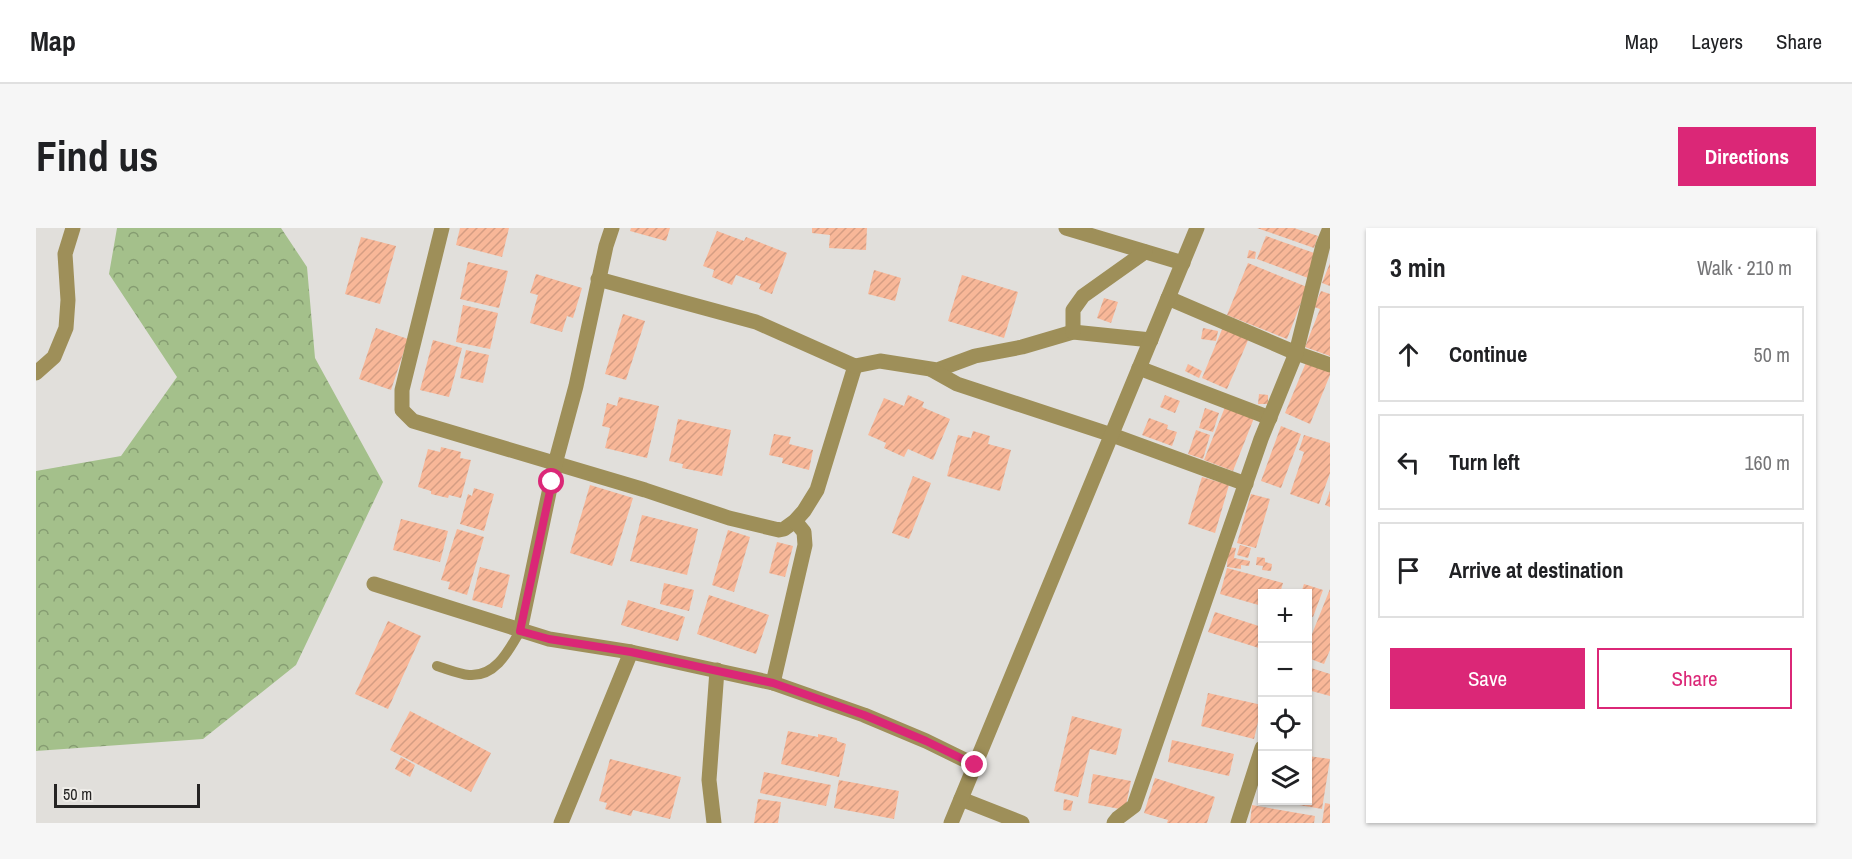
<!DOCTYPE html>
<meta charset="utf-8">
<style>
body{margin:0;font-family:"Archivo Narrow",sans-serif;background:#f6f6f6;color:#202124}
.controls{position:absolute;right:18px;bottom:18px;display:grid;overflow:hidden;border-radius:0px;box-shadow:0 2px 4px #0004}
.controls button{width:54px;height:54px;display:grid;place-items:center;padding:0;border:0;border-bottom:2px solid #e0e0e0;background:#fff;color:#202124;font:30px sans-serif}
.scale{position:absolute;left:18px;bottom:15px;width:146px;box-sizing:border-box;padding-left:6px;border:3px solid #252423;border-top:0;font-size:16px;line-height:21px;white-space:nowrap;color:#252423;-webkit-text-stroke:4px #eeece8;paint-order:stroke}
.stop{position:absolute;width:18px;height:18px;margin:-14px;border:4px solid #db2777;border-radius:50%;background:#fff}
.stop.end{background:#db2777;border-color:#fff;box-shadow:0 2px 6px #0008}
.list{margin:0;padding:0;list-style:none}
h2{display:flex;justify-content:space-between;align-items:center;height:78px;margin:0;padding:0 24px;font-size:26px}
h2 small{font-size:20px;font-weight:400;color:#757577}
.list li{display:grid;grid-template-columns:39px 1fr auto;gap:18px;align-items:center;box-sizing:border-box;height:96px;margin:0 12px 12px;padding:0 12px;border:2px solid #e0e0e0;border-radius:0px}
.list b{display:block;font-size:22px;white-space:nowrap}
.list em{font-size:20px;font-style:normal;color:#757577}
.actions{display:flex;gap:12px;padding:18px 24px}
.actions a{flex:1;padding:14px 0;border:2px solid #db2777;border-radius:0px;text-align:center;font-size:21px;color:#db2777}
.actions .main{background:#db2777;color:#fff}
.icon{flex:none;width:33px;height:33px;fill:none;stroke:currentColor;stroke-width:2;stroke-linecap:round;stroke-linejoin:round}
.map{position:relative;flex:none;width:1294px;height:595px;overflow:hidden;border-radius:0px}
header{display:flex;align-items:center;gap:36px;box-sizing:border-box;height:84px;padding:0 30px;background:#fff;border-bottom:2px solid #e0e0e0}
header strong{font-size:28px}
nav{display:flex;gap:33px;margin-inline-start:auto;font-size:21px}
.intro{display:flex;align-items:center;justify-content:space-between;box-sizing:border-box;height:144px;padding:0 36px}
h1{margin:0;font-size:42px}
.button{padding:15px 27px;border-radius:0px;background:#db2777;color:#fff;font-size:21px;font-weight:700}
main{display:flex;gap:36px;padding:0 36px}
aside{flex:1;background:#fff;border-radius:0px;box-shadow:0 2px 4px #0004}
.map>svg:first-child{display:block}
.forest{fill:url(#forest-crowns)}
.building{fill:url(#building-hatch)}
.lines{fill:none;stroke-linecap:round;stroke-linejoin:round}
.service{stroke:#9e8f59;stroke-width:10}
.minor{stroke:#9e8f59;stroke-width:15}
.tertiary{stroke:#9e8f59;stroke-width:15}
.route{stroke:#db2777;stroke-width:8}
</style>
<header>
<strong>Map</strong>
<nav><a>Map</a><a>Layers</a><a>Share</a></nav>
</header>
<div class="intro"><h1>Find us</h1><a class="button">Directions</a></div>
<main>
<div class="map">
<svg width="1294" height="595" viewBox="0 0 1294 595">
<defs>
<pattern id="forest-crowns" width="20" height="18" patternUnits="userSpaceOnUse" patternTransform="scale(1.5)"><rect width="20" height="18" fill="#a4c08b"/><path d="M2 6a3 3 0 1 1 6 0M12 15a3 3 0 1 1 6 0" fill="none" stroke="#859c71"/></pattern>
<pattern id="building-hatch" width="6" height="6" patternUnits="userSpaceOnUse" patternTransform="scale(1.5)"><rect width="6" height="6" fill="#f8b798"/><path d="M-1 1l2-2M0 6l6-6M5 7l2-2" fill="none" stroke="#d49d83"/></pattern>
</defs>
<rect width="100%" height="100%" fill="#e1dfdb"/>
<path class="forest" d="M81,0H245L271,39L279,130L347,254L260,437L167,511L0,523V243L85,228L141,149L73,46Z"/>
<g class="building">
<path d="M424,0H473L466,29L420,17Z"/>
<path d="M595,0H634L630,13L594,3Z"/>
<path d="M776,0H831L830,22L793,20L794,7L776,5Z"/>
<path d="M1221,0H1258L1282,8L1278,20Z"/>
<path d="M681,3L708,13L710,9L751,25L736,66L723,61L725,56L700,47L696,57L676,49L678,42L667,38Z"/>
<path d="M1230,8L1281,26L1272,50L1221,31Z"/>
<path d="M325,9L360,18L344,76L309,66Z"/>
<path d="M1213,22L1220,24L1219,31L1211,30Z"/>
<path d="M432,34L472,43L463,80L424,71Z"/>
<path d="M1212,35L1271,59L1251,111L1191,87Z"/>
<path d="M1294,35V58L1286,55Z"/>
<path d="M838,42L865,50L859,73L832,66Z"/>
<path d="M500,46L546,60L537,90L531,88L526,104L494,95L502,67L494,65Z"/>
<path d="M926,47L982,64L968,110L912,93Z"/>
<path d="M1285,63L1294,66V128L1269,119L1284,81L1278,79Z"/>
<path d="M1068,70L1082,74L1075,95L1061,90Z"/>
<path d="M427,77L462,85L454,121L420,114Z"/>
<path d="M587,86L609,93L590,152L569,146Z"/>
<path d="M1187,99L1213,110L1191,161L1166,150Z"/>
<path d="M340,100L372,111L355,162L323,151Z"/>
<path d="M1167,100L1182,103L1180,113L1165,111Z"/>
<path d="M397,112L426,120L413,169L384,162Z"/>
<path d="M430,122L453,127L447,155L424,150Z"/>
<path d="M1271,132L1294,142V147L1274,196L1249,185Z"/>
<path d="M1152,136L1166,143L1163,150L1149,143Z"/>
<path d="M1223,166L1232,167V176H1222Z"/>
<path d="M872,167L888,174L886,179L914,191L897,232L872,221L868,229L848,220L850,215L832,207L848,170L868,178Z"/>
<path d="M1129,167L1144,173L1139,185L1124,179Z"/>
<path d="M583,169L623,178L611,230L569,220L574,200L566,198L571,175L581,178Z"/>
<path d="M1189,179L1218,190L1197,243L1168,232Z"/>
<path d="M1169,180L1183,185L1177,204L1163,200Z"/>
<path d="M1113,190L1132,197L1131,201L1141,204L1136,218L1106,207Z"/>
<path d="M642,191L695,202L686,248L646,240L647,236L633,233Z"/>
<path d="M1245,198L1265,206L1245,260L1225,253Z"/>
<path d="M1160,202L1174,207L1167,231L1152,226Z"/>
<path d="M937,203L954,208L952,216L975,222L964,263L911,248L922,207L935,210Z"/>
<path d="M738,206L755,209L753,216L777,222L773,242L746,235L747,230L733,227Z"/>
<path d="M1268,207L1294,215V245L1283,276L1254,266L1268,224L1263,222Z"/>
<path d="M405,219L425,224L424,230L435,232L425,270L413,267L412,270L395,266V263L382,259L392,221L404,224Z"/>
<path d="M877,248L895,255L873,311L856,305Z"/>
<path d="M1166,249L1193,257L1179,305L1152,296Z"/>
<path d="M554,257L597,270L576,338L534,325Z"/>
<path d="M438,260L458,266L448,303L424,296L432,266L436,268Z"/>
<path d="M1294,263V279L1289,277Z"/>
<path d="M1215,266L1234,271L1220,320L1201,315Z"/>
<path d="M606,287L662,301L651,347L594,333Z"/>
<path d="M365,291L412,303L404,334L357,322Z"/>
<path d="M421,301L448,309L431,367L412,361L414,354L405,352Z"/>
<path d="M692,302L714,309L698,364L676,357Z"/>
<path d="M741,314L757,318L749,349L733,345Z"/>
<path d="M1204,317L1215,320L1212,330L1201,327Z"/>
<path d="M1192,319L1200,320L1198,330L1214,333L1213,338L1205,337V341L1191,339Z"/>
<path d="M1221,329L1229,330V334L1236,336L1235,343L1226,342L1227,338L1220,337Z"/>
<path d="M444,339L474,347L466,380L436,372Z"/>
<path d="M1191,340L1247,355L1244,365H1226V378L1184,366Z"/>
<path d="M628,355L658,362L653,383L624,376Z"/>
<path d="M1268,356L1287,362L1277,389L1272,387V365H1265Z"/>
<path d="M1294,361V422L1288,436L1272,430V416Z"/>
<path d="M673,367L733,387L720,426L661,406Z"/>
<path d="M592,372L649,389L642,413L585,397Z"/>
<path d="M1179,384L1226,399V421L1172,404Z"/>
<path d="M352,393L385,408L352,481L319,466Z"/>
<path d="M1272,439L1294,446V468L1272,462Z"/>
<path d="M1172,465L1226,477L1218,511L1165,498Z"/>
<path d="M374,483L455,525L435,564L354,522Z"/>
<path d="M1036,488L1086,501L1080,527L1054,521L1042,569L1018,563Z"/>
<path d="M752,503L782,509V506L801,510V513L810,516L803,549L745,536Z"/>
<path d="M1136,512L1198,526L1193,548L1132,534Z"/>
<path d="M1272,528L1294,531L1286,581L1263,577L1264,572H1272Z"/>
<path d="M365,529L379,537L374,549L359,541Z"/>
<path d="M574,531L645,549L634,591L597,582L595,588L569,581L571,575L563,573Z"/>
<path d="M728,544L795,557L790,578L724,565Z"/>
<path d="M1057,546L1095,553L1089,582L1052,575Z"/>
<path d="M1119,550L1179,569L1171,595H1131L1132,592L1108,585Z"/>
<path d="M803,552L863,563L858,591L798,580Z"/>
<path d="M722,571L745,574L742,595H718Z"/>
<path d="M1028,571L1037,573L1035,583L1027,582Z"/>
<path d="M1289,575L1294,576V595H1286Z"/>
<path d="M1216,577L1279,588L1278,595H1214Z"/>
</g>
<g class="lines">
<path class="service" d="M401,438C411,441 423,446 433,447C460,449 473,422 484,403"/>
<g class="minor">
<path d="M406,0L366,162V182L377,193L609,262L693,290L743,302L748,301L759,293L768,283L781,262L819,138"/>
<path d="M1030,0L1147,35"/>
<path d="M562,51L720,94L819,138L844,133L901,142L939,128L986,119L1037,104L1115,112"/>
<path d="M1132,70L1260,125L1294,137"/>
<path d="M1037,104V82L1047,68L1109,24"/>
<path d="M1103,140L1234,190"/>
<path d="M896,142L921,156L1076,207L1210,256"/>
<path d="M0,145L18,129L30,100L32,72L29,26L37,0"/>
<path d="M338,356L513,411L595,424L737,455L828,487L890,513L939,537"/>
<path d="M484,403L519,236L540,158L570,18L576,0"/>
<path d="M737,455L769,317L768,304L759,293"/>
<path d="M925,571L986,595"/>
<path d="M525,595L595,424"/>
<path d="M678,595L673,552L681,442"/>
<path d="M1078,595L1082,590L1098,578L1225,211L1260,125L1287,17L1294,0"/>
<path d="M1202,595L1226,520"/>
</g>
<path class="tertiary" d="M915,595L1161,0"/>
</g>
<g class="lines">
<path class="route" d="M516,254L484,403L513,411L595,424L737,455L828,487L890,513L939,537"/>
</g>
</svg>
<div class="controls">
<button>+</button>
<button>−</button>
<button><svg class="icon" aria-label="locate" viewBox="0 0 24 24"><circle cx="12" cy="12" r="6"/><path d="M12 2v4M12 18v4M2 12h4M18 12h4"/></svg></button>
<button><svg class="icon" aria-label="layers" viewBox="0 0 24 24"><path d="M12 4l9 5-9 5-9-5zM3 14l9 5 9-5"/></svg></button>
</div>
<div class="scale">50 m</div>
<div class="stop" style="left:516px;top:254px"></div>
<div class="stop end" style="left:939px;top:537px"></div>
</div>
<aside>
<h2>3 min<small>Walk · 210 m</small></h2>
<ul class="list">
<li><svg class="icon" aria-label="ahead" viewBox="0 0 24 24"><path d="M12 20V5M6 11l6-6 6 6"/></svg><div><b>Continue</b></div><em>50 m</em></li>
<li><svg class="icon" aria-label="left" viewBox="0 0 24 24"><path d="M17 20v-9H6M10 6l-5 5 5 5"/></svg><div><b>Turn left</b></div><em>160 m</em></li>
<li><svg class="icon" aria-label="arrive" viewBox="0 0 24 24"><path d="M6 21V4h12l-3 4 3 4H6"/></svg><div><b>Arrive at destination</b></div></li>
</ul>
<div class="actions"><a class="main">Save</a><a>Share</a></div>
</aside>
</main>
